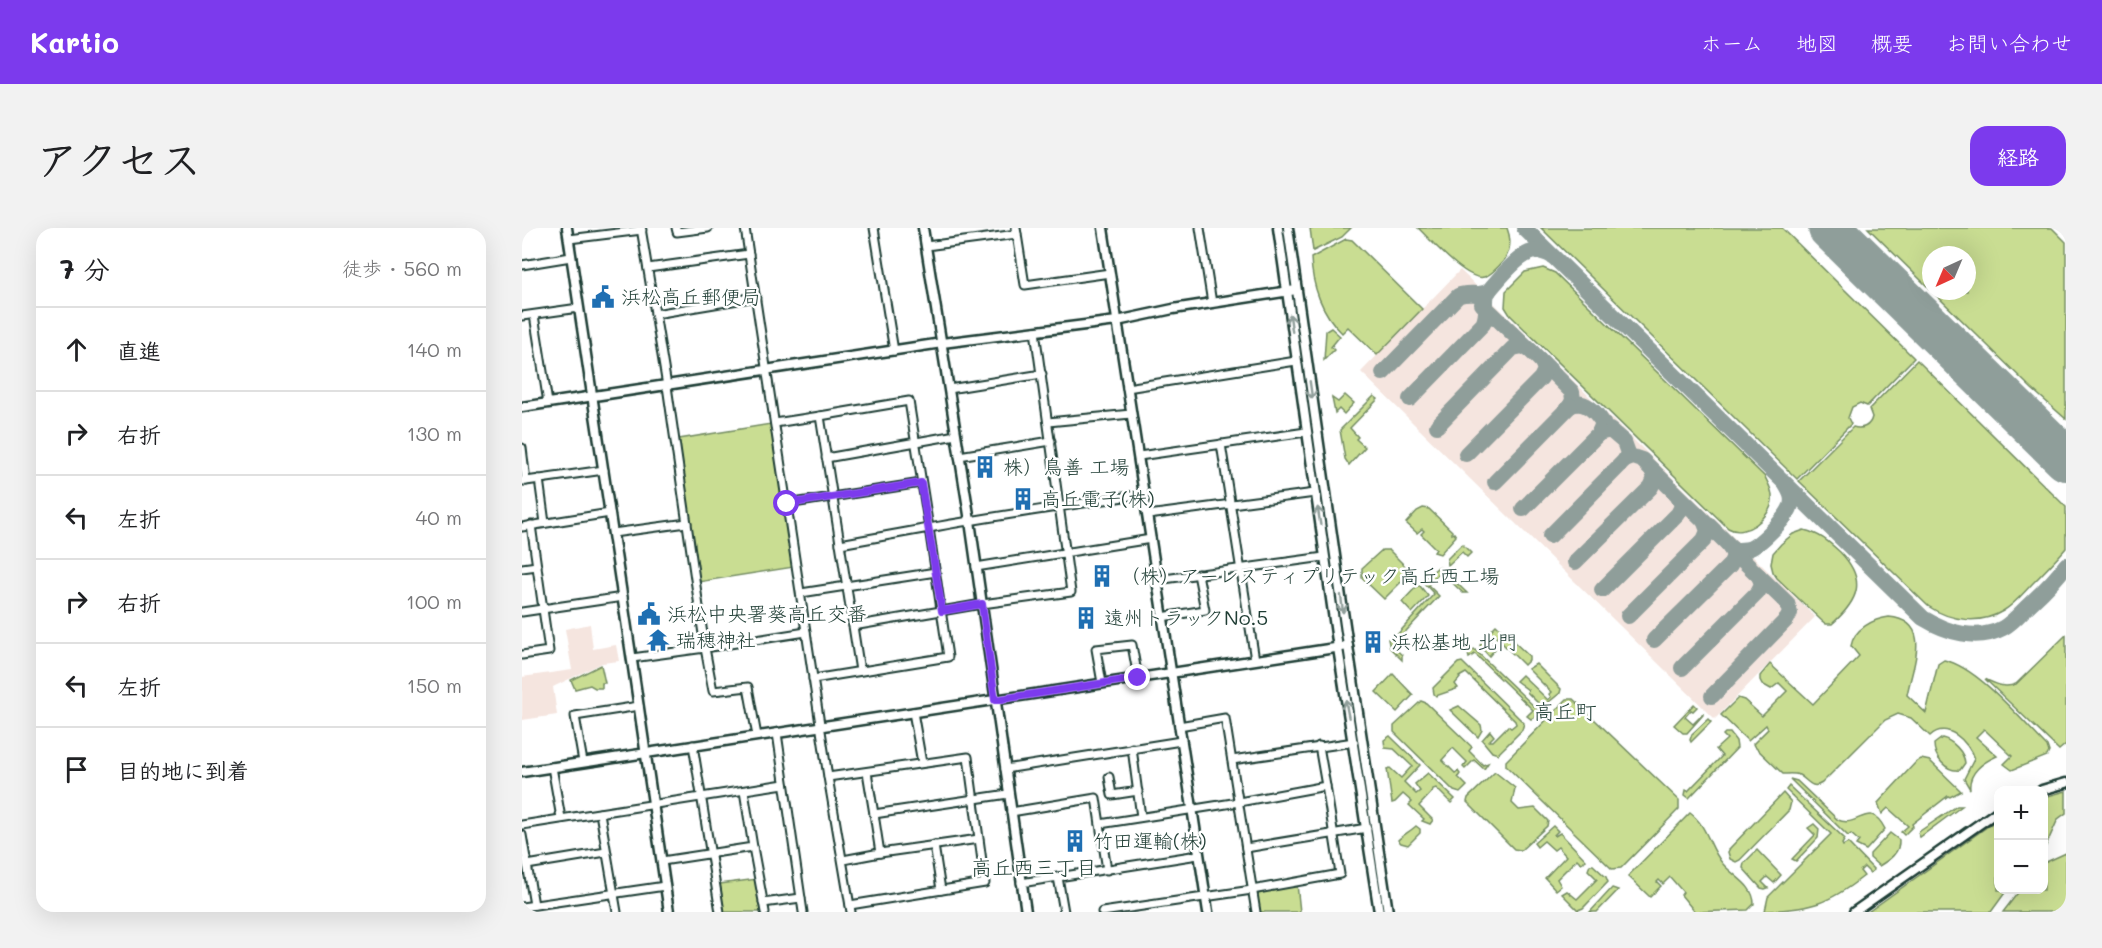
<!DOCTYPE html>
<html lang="ja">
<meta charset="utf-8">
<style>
body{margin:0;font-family:Mali,"Klee One",sans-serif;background:#f2f2f2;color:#202124}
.controls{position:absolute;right:18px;bottom:18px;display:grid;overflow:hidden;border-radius:12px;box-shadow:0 6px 24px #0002}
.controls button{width:54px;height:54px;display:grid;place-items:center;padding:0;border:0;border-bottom:2px solid #e0e0e0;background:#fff;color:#202124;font:30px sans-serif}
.compass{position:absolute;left:1400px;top:18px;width:54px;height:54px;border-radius:50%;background:#fff;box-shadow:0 6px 24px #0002;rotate:224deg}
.stop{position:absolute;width:18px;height:18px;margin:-14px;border:4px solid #7c3aed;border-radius:50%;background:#fff}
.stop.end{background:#7c3aed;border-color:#fff;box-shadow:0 2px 6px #0008}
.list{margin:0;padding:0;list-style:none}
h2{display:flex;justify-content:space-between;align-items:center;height:78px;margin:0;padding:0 24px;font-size:26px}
h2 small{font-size:20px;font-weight:400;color:#757577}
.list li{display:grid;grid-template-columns:39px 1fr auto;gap:18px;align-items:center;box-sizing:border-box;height:84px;padding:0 24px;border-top:2px solid #e0e0e0}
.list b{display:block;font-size:22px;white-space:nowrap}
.list em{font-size:20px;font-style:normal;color:#757577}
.icon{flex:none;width:33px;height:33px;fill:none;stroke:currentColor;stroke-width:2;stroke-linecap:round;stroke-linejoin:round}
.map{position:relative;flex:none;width:1544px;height:684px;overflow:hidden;border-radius:18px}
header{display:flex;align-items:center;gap:36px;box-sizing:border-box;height:84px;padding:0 30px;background:#7c3aed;color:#fff}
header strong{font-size:28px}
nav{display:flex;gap:33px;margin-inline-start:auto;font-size:21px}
.intro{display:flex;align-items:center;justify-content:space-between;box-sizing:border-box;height:144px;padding:0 36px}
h1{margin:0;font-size:42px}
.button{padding:15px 27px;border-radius:18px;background:#7c3aed;color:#fff;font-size:21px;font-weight:700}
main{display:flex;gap:36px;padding:0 36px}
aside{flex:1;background:#fff;border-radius:18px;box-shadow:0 6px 24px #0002}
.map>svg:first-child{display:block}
.built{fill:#f5e5df}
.green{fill:#c9dd92;stroke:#748d63;stroke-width:1.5}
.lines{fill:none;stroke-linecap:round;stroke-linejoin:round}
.taxiway{stroke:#8f9e9a;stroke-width:16}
.runway{stroke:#8f9e9a;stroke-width:44}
.minor-casing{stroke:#1f3d34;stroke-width:11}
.tertiary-casing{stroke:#1f3d34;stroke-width:13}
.minor{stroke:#fff;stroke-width:7}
.tertiary{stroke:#fff;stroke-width:8}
.oneway{stroke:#8f9e9a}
.route{stroke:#7c3aed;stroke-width:8}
.labels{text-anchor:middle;stroke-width:5;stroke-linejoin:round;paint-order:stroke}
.poi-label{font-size:20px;fill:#1f3d34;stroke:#fff;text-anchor:start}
.neighbourhood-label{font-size:21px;fill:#1f3d34;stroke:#fff}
</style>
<header>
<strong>Kartio</strong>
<nav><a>ホーム</a><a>地図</a><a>概要</a><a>お問い合わせ</a></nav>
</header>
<div class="intro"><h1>アクセス</h1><a class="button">経路</a></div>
<main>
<aside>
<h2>7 分<small>徒歩 · 560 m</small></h2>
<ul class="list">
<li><svg class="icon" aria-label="ahead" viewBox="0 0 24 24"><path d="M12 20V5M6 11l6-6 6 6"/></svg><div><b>直進</b></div><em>140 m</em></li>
<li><svg class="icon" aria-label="right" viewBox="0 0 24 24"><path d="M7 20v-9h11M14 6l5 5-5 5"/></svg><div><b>右折</b></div><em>130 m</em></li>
<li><svg class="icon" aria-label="left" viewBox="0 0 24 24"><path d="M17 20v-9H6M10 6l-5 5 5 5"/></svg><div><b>左折</b></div><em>40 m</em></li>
<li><svg class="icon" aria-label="right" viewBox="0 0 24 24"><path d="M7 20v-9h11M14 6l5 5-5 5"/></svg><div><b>右折</b></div><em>100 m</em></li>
<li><svg class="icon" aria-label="left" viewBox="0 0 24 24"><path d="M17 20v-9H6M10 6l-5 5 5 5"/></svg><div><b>左折</b></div><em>150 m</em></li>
<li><svg class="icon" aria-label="arrive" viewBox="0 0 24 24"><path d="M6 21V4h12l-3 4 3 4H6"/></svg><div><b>目的地に到着</b></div></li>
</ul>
</aside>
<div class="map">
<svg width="1544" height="684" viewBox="0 0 1544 684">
<rect width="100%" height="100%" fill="#fff"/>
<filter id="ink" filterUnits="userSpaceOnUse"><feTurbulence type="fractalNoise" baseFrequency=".0167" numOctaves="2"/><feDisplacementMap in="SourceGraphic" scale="12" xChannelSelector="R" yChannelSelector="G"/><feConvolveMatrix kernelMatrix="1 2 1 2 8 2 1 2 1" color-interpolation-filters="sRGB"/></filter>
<g filter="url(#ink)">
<g class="built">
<path d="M938,42L1293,389L1193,491L839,144Z"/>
<path d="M68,396L71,421L94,417L97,433L80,435L31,459L35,487L0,492V449L50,442L43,401Z"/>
</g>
<g class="green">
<path d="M788,0H829L820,9L791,23Z"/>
<path d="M896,0H985C989,10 989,21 983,31C978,37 970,47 962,49C945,54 908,11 896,0Z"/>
<path d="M1019,0H1260L1392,130L1345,178L1338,175L1330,179L1326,190L1329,196L1275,251Z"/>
<path d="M1346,0H1530L1544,14V191L1510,161L1410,63H1445V27H1409V62Z"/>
<path d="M824,11L830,12L900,81L855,127L826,99L820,105C800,86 790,58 789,30Z"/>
<path d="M1021,40L1033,45L1243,249C1247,257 1251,264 1250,273C1248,290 1223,310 1206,300L988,87L983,79L984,63L1003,44Z"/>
<path d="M809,100L818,108L809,119L812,122L802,132L804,103Z"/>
<path d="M1395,132L1544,279V320C1534,332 1523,343 1512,354C1502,364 1493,376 1481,383C1458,397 1428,393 1406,378L1277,253L1331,199C1340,202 1348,198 1350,189L1347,181Z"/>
<path d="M823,167L832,175L822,186L817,181L813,185L810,170L816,174Z"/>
<path d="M852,168L856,171L828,200L836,209L834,211L843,219L827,237L823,231L818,202Z"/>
<path d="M249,196L272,339L176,354L155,215L157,211Z"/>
<path d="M901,280L907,281L930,303V306L932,305L934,308L918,326L912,324L914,321L899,306L902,303L900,301L895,305L884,295L895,283Z"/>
<path d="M1282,302C1298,306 1306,313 1318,324C1345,352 1337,372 1310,396H1304L1300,393L1255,350L1251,344L1249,336L1251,325L1259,316L1271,306Z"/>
<path d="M940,316L949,325L945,329L940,324L926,337L925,331Z"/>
<path d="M860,322H867L889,344L862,371L840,350V340Z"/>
<path d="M916,339L919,340L945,365H941L918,343L906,357L917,368L870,418L880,427V432L868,420L866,411L873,409L912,366L900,353Z"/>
<path d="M895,358H898L906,368L890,385L880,374Z"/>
<path d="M1367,389C1412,393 1390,439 1385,467L1404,485L1416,436L1422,432C1456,439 1500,493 1525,518L1527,524L1525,528L1490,542L1482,536L1490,528L1462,501L1454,509L1475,528C1461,534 1446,545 1448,561L1442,551L1452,531C1447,514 1425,492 1408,508L1389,490L1376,486L1363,492L1300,555C1289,562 1286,552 1277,547C1272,545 1266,546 1261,546L1232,518L1231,516L1246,501L1244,497L1226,513L1199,487L1216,470L1222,472L1240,488L1265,463L1257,455L1249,461L1240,456L1238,452V448L1248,436L1291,476L1337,428L1329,418C1332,401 1351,391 1367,389Z"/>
<path d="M974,397L1007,428V432L1002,437L973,408L966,414L973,421L967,428L958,418L960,411Z"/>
<path d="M1544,407V516L1537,522L1463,451C1474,456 1482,461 1494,456Z"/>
<path d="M952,421L1016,482V487L1009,491L1005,488L1011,482L953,426L947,430L946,426Z"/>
<path d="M940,434L1002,495L1000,502L976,526L970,524L960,512L968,503L972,508L967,513H971L986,498L989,500L994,496L993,493L944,445L937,449L938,450L933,456L936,460L934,461L914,468L912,466L911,460L936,435Z"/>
<path d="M1014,436L1039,461L1038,465L1022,478L1017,476L1005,464L1006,462L994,453L1000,447L1026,472L1029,469L1027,466L1029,464L1006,441Z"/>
<path d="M79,437L83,455H80V460H73L68,457L53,461L49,452Z"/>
<path d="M871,446L891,467L875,484L854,464Z"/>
<path d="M1045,471H1051L1157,572V581L1099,640L1090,641L984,538V533Z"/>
<path d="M899,473L904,475L950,519L947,523L961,537L966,535L962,541L952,532L943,541L941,539L945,534L931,520L920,532L933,545L936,543L938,546L936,549L945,558L938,565L932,563L872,504V498Z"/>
<path d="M1172,476L1175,479L1171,483L1169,482L1163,489L1171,496L1181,486V487L1165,505H1161L1152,497Z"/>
<path d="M937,478L959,497L960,502L956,509L928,482Z"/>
<path d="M1186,491L1189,494L1169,514L1168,512L1170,506Z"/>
<path d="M1203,505H1208L1214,513L1215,520L1167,570L1163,567L1164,562L1166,563L1200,528L1194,521L1205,511L1201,507Z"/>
<path d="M868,508L898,537L882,554L894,566L898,563L893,556L906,545L933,571L929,575L914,560L911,561L910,564L897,578L911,592L908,596L900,593L902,591L887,577L890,574L881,566L873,574L870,575L865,541L868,540L879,550L890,538L872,521L863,520L862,512Z"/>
<path d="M1420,510C1430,512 1442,524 1443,535L1438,542C1424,544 1412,529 1412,516Z"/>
<path d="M1399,531L1408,533L1439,563L1428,569L1426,568L1390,596L1391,598L1382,607L1379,604L1386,598L1366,580L1360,586L1356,575L1393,535Z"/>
<path d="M973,544L993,560L990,575L997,582L1013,580L1026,593L1025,598L999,622L992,621L945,574L946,570Z"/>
<path d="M1268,551L1275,553L1316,592C1337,601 1347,570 1363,601L1346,620L1344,622L1334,617L1337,613L1329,606L1326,608Z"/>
<path d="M1267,558L1323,611L1320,616L1321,618L1326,615L1352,642L1348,645L1342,639L1338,643L1342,648C1306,676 1289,681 1243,683L1246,669L1309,606L1264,562Z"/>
<path d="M1544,563V585L1536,591L1522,622V569Z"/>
<path d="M1261,565L1269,574L1267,582L1218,632L1214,634L1208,631L1206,624L1208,620Z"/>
<path d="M1440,578L1398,609L1396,605L1398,603L1435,578Z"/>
<path d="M1168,585C1186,598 1187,620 1201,636C1212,649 1232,657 1232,676L1226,682L1173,684L1159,667L1161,664L1148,649L1141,656L1137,652L1135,654L1139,658L1128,669L1106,648Z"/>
<path d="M1476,591V662H1485L1469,684H1346Z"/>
<path d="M1292,596L1297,601L1296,610L1274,633L1270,631L1293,607L1286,600Z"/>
<path d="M894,598L898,601V605L886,617L879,615L876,612C880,608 888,603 894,598Z"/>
<path d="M1031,598L1036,603L1032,607L1033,608L1038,605L1064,632L1059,635L1055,631L1035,651L1039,658L1034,662L1023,650L1044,628L1036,619L1032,622L1022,613L1015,619L1012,615Z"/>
<path d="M1368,605L1377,612C1378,625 1367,632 1357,638L1348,630V626Z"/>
<path d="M1235,622L1259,647L1252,655L1245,649L1240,654L1246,660L1243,661L1239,660L1221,640L1222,635Z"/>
<path d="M1544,625V684H1481L1498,662H1522V635Z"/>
<path d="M1068,637H1071L1084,649L1086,654L1061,680L1056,682L1040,666L1045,663L1055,671L1075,651L1066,642Z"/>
<path d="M235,651L240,684H202L198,656Z"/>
<path d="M775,656L778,684H736L733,664Z"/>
<path d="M1090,660L1096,662L1075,684H1068Z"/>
</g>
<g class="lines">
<g class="taxiway">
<path d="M1002,0L1401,390C1424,404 1455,414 1481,400C1492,394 1500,383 1509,375C1522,363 1534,351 1544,337"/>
<path d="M960,76L1009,123"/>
<path d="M861,145L936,68C947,63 957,69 967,63"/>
<path d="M888,171L961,96C967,85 962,77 965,65C974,54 994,30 1007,25C1015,21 1023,24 1030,28"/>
<path d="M915,198L991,120L1001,118L1009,123L1050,164L1051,172L1048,178C1062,170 1074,184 1081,195L1077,205L1088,202L1102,214L1106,225L1103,232L1111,229L1120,232L1212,322C1216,322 1222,322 1226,321C1237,318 1264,290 1268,280C1272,272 1269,265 1264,257"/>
<path d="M1534,221L1544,228"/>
<path d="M944,226L1019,150L1023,142L1020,134"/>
<path d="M973,254L1048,178"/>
<path d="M1001,281L1077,205"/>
<path d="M1028,308L1103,232"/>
<path d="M1053,334L1129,259L1133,250L1130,242"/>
<path d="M1080,362L1156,286L1160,278L1157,270"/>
<path d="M1106,388L1182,312L1186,303L1183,295"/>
<path d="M1132,412L1208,337L1212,328L1209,321"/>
<path d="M1160,440L1236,364L1240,356L1237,348"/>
<path d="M1190,468L1265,391L1268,385L1265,375L1207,319"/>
</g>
<path class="runway" d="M1308,0L1544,231"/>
<g class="minor-casing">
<g id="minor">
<path d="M119,0L145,158L183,420L284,404"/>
<path d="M154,0L155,4L186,0"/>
<path d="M223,0L306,549L329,684"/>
<path d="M352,0L372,123"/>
<path d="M494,0L503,57L588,45"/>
<path d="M678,0L690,75"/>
<path d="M47,11L120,2"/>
<path d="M404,18L495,6"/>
<path d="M0,37L49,29"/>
<path d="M126,40L227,26"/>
<path d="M133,86L234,69"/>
<path d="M12,87L26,175"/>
<path d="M0,88L57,80"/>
<path d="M513,103L549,364L460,376L331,398L298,188L387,173L407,300C478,287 550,277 622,266"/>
<path d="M605,160L774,133"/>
<path d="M427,161L520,146"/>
<path d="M526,194L609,186"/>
<path d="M253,195L298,188"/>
<path d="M699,216L733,432"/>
<path d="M0,220L4,253H0"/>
<path d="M437,228L529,213"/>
<path d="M617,228L784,204"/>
<path d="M304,230L434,207"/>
<path d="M17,251L23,295"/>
<path d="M4,253L82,242"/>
<path d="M265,276L399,255"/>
<path d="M626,287L793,265"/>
<path d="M0,299L88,285"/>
<path d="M91,305L165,295"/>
<path d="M454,339L629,311"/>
<path d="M0,340L15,338"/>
<path d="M635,352L802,329"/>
<path d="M279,365L414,344"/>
<path d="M0,384L101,369"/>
<path d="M640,389L683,382L676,346"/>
<path d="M331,398L338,443"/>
<path d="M0,427L27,423L9,297"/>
<path d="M110,430L183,420L191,463L226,459L235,508"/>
<path d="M291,451L426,429L407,300L318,316"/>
<path d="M580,455L574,421L610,417L616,450"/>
<path d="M391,484L400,535"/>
<path d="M657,498L703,490L734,684"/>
<path d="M255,505L281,684"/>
<path d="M171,517L198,684"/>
<path d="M797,518L804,558"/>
<path d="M610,520L619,589"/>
<path d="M710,532L832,514"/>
<path d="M61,534L53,488L117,478"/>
<path d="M30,539L39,590"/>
<path d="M483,541L659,513"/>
<path d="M345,544L352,586"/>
<path d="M306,549L446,529L463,655L328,677"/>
<path d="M587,549L590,567L616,563"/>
<path d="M489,584L574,570L585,642"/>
<path d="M78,585L95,684"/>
<path d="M578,596L717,574L804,558L818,646L730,662L580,684"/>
<path d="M0,597L262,556"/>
<path d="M0,607L12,677"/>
<path d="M457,611L358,625L352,586L486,566"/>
<path d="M412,617L419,662"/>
<path d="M231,619L243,684"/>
<path d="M724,620L845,600"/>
<path d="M321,632L358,625"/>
<path d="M140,633L231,619L222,563"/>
<path d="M5,637L84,624"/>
<path d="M536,649L676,627"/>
<path d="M499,655L536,649L542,684"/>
<path d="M241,675L279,670"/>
<path d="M0,679L143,658"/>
</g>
</g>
<g class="tertiary-casing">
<g id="tertiary">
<path d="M45,0C81,228 113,456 147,684"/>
<path d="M401,0L448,293L504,684"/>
<path d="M581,0L686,684"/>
<path d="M756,0L816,420L857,684"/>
<path d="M766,0L826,418L866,684"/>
<path d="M0,179L420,115L595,93L651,81L774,62"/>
<path d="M0,544L826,418"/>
<path d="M1520,562L1544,555"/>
<path d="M1332,684L1476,583"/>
</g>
</g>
<use href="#minor" class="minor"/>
<use href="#tertiary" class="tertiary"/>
</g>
<defs><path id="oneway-shaft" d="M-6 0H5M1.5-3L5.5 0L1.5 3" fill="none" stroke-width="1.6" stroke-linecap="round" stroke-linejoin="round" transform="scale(1.5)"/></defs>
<g class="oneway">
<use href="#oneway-shaft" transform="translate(769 95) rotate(-98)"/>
<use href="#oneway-shaft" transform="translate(789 162) rotate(82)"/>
<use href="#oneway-shaft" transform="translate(797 288) rotate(-99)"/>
<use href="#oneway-shaft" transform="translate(820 376) rotate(83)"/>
<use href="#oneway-shaft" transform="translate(825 481) rotate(-101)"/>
</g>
</g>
<g class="lines" filter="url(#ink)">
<path class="route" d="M265,276L399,255L420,383L460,376L473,472L616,450"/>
</g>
<defs>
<g id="civic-bare" transform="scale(1.8)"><path d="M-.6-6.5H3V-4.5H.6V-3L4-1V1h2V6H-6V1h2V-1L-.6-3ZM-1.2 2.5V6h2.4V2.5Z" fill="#1f6fb2" stroke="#fff" stroke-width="2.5" paint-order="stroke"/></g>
<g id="building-bare" transform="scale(1.8)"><path d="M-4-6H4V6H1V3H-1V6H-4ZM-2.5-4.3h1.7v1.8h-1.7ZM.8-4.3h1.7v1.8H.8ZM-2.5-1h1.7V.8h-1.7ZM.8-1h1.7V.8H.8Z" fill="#1f6fb2" stroke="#fff" stroke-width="2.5" paint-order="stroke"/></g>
<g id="temple-bare" transform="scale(1.8)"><path d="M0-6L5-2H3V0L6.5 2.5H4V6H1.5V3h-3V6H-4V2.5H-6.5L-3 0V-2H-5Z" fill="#1f6fb2" stroke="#fff" stroke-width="2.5" paint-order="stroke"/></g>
</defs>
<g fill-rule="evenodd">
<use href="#civic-bare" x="81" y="69"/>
<use href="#building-bare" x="463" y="239"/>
<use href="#building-bare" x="501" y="271"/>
<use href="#building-bare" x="580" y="348"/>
<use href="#civic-bare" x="127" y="386"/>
<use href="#building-bare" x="564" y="390"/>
<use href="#temple-bare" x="136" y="412"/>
<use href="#building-bare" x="851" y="414"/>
<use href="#building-bare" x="553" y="613"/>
</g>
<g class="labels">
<g class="poi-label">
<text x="99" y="76">浜松高丘郵便局</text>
<text x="481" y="246">株）鳥善 工場</text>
<text x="519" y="278">高丘電子(株)</text>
<text x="598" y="355">（株）アーレスティプリテック高丘西工場</text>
<text x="145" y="393">浜松中央署葵高丘交番</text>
<text x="582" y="397">遠州トラックNo.5</text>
<text x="154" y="419">瑞穂神社</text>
<text x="869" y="421">浜松基地 北門</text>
<text x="571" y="620">竹田運輸(株)</text>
</g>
<g class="neighbourhood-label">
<text x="1043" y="491">高丘町</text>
<text x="512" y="647">高丘西三丁目</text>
</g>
</g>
</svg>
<div class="controls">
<button>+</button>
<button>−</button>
</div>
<svg class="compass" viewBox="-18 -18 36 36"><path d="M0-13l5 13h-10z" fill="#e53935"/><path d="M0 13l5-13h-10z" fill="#757577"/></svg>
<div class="stop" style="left:265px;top:276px"></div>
<div class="stop end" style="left:616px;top:450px"></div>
</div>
</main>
